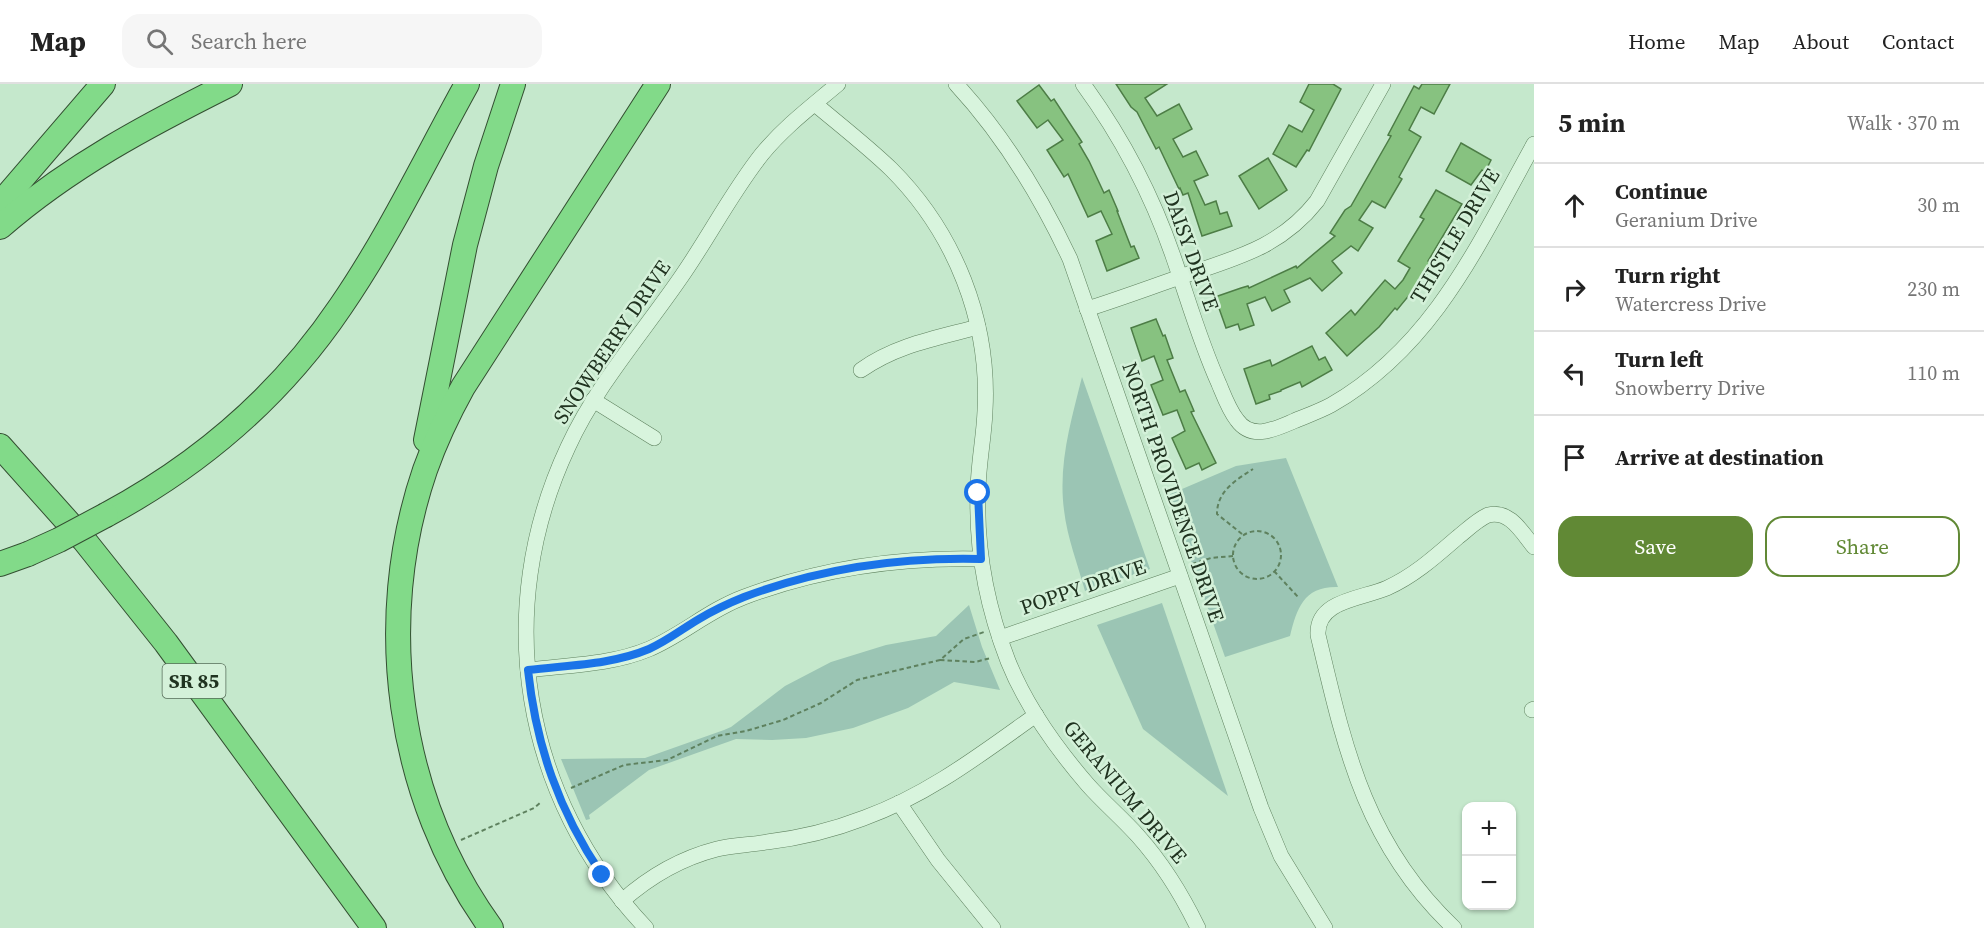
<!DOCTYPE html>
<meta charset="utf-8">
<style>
body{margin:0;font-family:"Source Serif 4",serif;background:#f6f6f6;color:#222}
.controls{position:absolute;right:18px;bottom:18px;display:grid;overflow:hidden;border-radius:12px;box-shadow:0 2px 4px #0004}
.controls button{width:54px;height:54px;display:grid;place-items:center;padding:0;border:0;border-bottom:2px solid #e0e0e0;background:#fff;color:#222;font:30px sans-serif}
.stop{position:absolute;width:18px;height:18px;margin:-14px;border:4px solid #1a73e8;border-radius:50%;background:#fff}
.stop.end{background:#1a73e8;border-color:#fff;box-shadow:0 2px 6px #0008}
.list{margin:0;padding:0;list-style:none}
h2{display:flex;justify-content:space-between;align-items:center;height:78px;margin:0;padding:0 24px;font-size:26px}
h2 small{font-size:20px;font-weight:400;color:#767676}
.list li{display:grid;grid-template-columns:39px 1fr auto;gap:18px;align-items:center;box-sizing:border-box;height:84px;padding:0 24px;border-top:2px solid #e0e0e0}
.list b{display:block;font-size:22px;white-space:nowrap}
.list p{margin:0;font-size:20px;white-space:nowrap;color:#767676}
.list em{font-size:20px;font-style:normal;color:#767676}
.actions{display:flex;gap:12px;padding:18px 24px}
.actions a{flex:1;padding:14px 0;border:2px solid #618935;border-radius:18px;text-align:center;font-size:21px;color:#618935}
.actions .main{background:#618935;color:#fff}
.icon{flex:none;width:33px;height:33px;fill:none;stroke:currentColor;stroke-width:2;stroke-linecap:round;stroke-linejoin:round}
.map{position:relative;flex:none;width:1534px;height:844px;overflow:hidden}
header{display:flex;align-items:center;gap:36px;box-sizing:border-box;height:84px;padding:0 30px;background:#fff;border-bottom:2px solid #e0e0e0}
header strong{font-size:28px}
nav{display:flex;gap:33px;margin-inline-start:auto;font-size:21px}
.search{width:420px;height:54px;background:#f6f6f6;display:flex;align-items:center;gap:15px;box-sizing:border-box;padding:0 21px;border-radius:18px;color:#767676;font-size:22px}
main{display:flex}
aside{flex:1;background:#fff}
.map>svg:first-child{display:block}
.green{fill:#9bc5b4}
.building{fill:#87c280;stroke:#4d7d46;stroke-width:1.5}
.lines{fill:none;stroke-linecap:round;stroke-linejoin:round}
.minor-casing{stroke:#5e815e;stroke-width:16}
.trunk-casing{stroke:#334f31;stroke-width:26}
.path{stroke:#5e815e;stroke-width:2;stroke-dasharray:4.5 3;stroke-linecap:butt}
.minor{stroke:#d8f4dd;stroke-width:15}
.trunk{stroke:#82da89;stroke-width:24}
.trunk-bridge-casing{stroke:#334f31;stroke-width:26;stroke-linecap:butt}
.trunk-bridge{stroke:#82da89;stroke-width:24}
.route{stroke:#1a73e8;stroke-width:8}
.labels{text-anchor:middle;stroke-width:5;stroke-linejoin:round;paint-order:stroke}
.shield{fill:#d4f1d9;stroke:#566c58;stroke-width:1.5}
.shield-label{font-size:20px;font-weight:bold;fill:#203320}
.street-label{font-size:21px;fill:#203320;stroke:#d4f1d9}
</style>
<header>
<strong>Map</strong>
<div class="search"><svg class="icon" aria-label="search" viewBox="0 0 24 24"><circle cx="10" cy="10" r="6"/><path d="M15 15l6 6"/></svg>Search here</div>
<nav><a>Home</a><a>Map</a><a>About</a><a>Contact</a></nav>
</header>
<main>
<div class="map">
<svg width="1534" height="844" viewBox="0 0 1534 844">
<rect width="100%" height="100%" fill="#c5e8cc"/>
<g class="green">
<path d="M1082,293L1150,485L1085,507C1078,481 1067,453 1064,426C1058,380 1071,337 1082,293Z"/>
<path d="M1286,374L1338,503C1304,502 1297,524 1290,552L1225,573L1168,411L1236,382Z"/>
<path d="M1162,519L1228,712L1143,645L1097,541Z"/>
<path d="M969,521L982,563L1000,606L954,598L908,624L853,644L806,654L772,656L736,655L649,686L589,731L590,735L586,736L561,675L645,674L724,646L731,643L785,602L831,578L886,561L936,552Z"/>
</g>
<g class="building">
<path d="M1116,0H1167L1145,14L1157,32L1179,20L1192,45L1173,55L1183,73L1196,67L1208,91L1194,97L1205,121L1216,117L1220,130L1227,128L1232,142L1202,152L1188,109L1183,111L1180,104L1179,105L1159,63L1156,65L1137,28L1131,23Z"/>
<path d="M1309,0H1333L1341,5L1309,67L1307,66L1296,83L1273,70L1289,41L1302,48L1314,26L1300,18Z"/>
<path d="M1422,0H1450L1434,30L1421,23L1409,46L1421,53L1399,93L1402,95L1385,124L1372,117L1359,136L1373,144L1358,167L1351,162L1332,177L1342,189L1322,207L1310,194L1284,206L1290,218L1272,227L1265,213L1247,220L1254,241L1240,246L1238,240L1226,244L1215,213L1241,204L1248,202L1249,204L1296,182L1297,184L1335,152L1330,149L1345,126L1351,122L1391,52L1388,51L1414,2L1419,5Z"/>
<path d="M1039,1L1051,17L1054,15L1082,58L1079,60L1089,77L1104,109L1109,106L1118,127H1117L1131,163L1134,162L1139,174L1107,187L1096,157L1112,150L1101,127L1088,133L1068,90L1064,93L1047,66L1063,56L1048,36L1037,44L1017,17Z"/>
<path d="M1461,59L1491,76L1485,88L1482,86L1471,101L1446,87Z"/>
<path d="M1268,74L1287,106L1259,125L1239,92Z"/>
<path d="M1436,106L1462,120L1428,177L1433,180L1425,194L1424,193L1397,226L1395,224L1379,243L1347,272L1326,249L1351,226L1355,231L1385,196L1395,205L1403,196L1410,184L1398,177L1424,135L1420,133Z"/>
<path d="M1156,235L1163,252L1165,251L1173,274L1167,276L1180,308L1185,306L1194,327L1191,328L1216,379L1202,386L1199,379L1186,385L1172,354L1185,347L1177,326L1163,331L1151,301L1163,296L1154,272L1142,277L1131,244Z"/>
<path d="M1312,262L1319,276L1325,273L1332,286L1302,303L1300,298L1281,306V307L1269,311L1270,315L1256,320L1244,285L1270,276L1272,282Z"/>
</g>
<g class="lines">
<g class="minor-casing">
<g id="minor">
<path d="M956,0C1004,52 1040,111 1070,175L1261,724L1281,772L1325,844"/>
<path d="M1083,0C1121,52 1152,111 1173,172C1188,215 1200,258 1219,300C1224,312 1229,326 1237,336C1252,357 1275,345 1294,337C1306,332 1320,327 1331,321C1434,262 1479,159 1534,60"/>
<path d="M815,20C840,41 867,62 891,85C955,149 990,237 985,327C984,354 978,381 978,408C976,466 987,523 1008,577C1026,622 1056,664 1088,701C1104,719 1122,734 1138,752C1163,780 1182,811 1198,844"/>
<path d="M1087,225C1119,215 1151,203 1183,192C1236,174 1281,163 1317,117L1383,0"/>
<path d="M861,286C896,261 937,254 978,243"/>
<path d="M593,316L654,354"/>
<path d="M1000,554L1180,492"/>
<path d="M528,586C567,581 611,581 649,565C682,551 709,526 744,513C821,484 899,473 981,475"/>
<path d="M1532,626L1534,625"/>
<path d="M899,719L938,776L993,844"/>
<path d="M622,817C649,793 682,774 717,765C734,761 751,761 767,758C800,754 833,746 864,734C928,711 981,670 1036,631"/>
<path d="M646,844C522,713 491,527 568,363C596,302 641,251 679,196C708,155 731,109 762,70C784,43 812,22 838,0"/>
<path d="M1454,844C1365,760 1345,665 1318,551C1316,516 1362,515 1387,504C1414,492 1436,472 1458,453C1468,445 1477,436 1488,431C1510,426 1521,447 1534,463"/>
</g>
</g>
<g class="trunk-casing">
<g id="trunk">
<path d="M0,120L103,0"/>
<path d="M0,143C70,82 148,41 230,0"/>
<path d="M426,356L465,161L486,82L513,0"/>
<path d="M0,362L84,456L166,559L374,844"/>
<path d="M106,431C201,380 281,311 341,222C389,152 426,74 467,0"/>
<path d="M0,480L28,470"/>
<path d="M491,844C397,714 373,538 425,386C435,358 448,330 463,303L658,0"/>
</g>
</g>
<g class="path">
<circle cx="1257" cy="471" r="24"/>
<path d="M1242,450L1217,430C1217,407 1236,396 1253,385"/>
<path d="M1192,480L1211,474L1233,472"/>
<path d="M1274,487L1299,514"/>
<path d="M940,576L975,578L991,574"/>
<path d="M571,704L624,681L667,676L717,652L746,647L783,636L821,619L857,596L940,576L964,555L984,548"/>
<path d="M461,756L534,724L540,719"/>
</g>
<use href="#minor" class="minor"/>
<use href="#trunk" class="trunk"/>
<g class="trunk-bridge-casing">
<path id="trunk-bridge" d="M28,470L59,456L106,431"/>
</g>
<use href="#trunk-bridge" class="trunk-bridge"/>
</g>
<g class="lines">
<path class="route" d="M602,791C559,727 536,662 528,586C568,581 611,581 649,565C667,557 682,545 699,535C714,526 729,519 744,513C821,484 899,473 981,475L978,409"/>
</g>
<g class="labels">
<rect class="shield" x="162.5" y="580" width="63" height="34" rx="4.5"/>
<g class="shield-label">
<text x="194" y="604">SR 85</text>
</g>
<g class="street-label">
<text transform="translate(1455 152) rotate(-59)" y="7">THISTLE DRIVE</text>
<text transform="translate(1191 167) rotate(70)" y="7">DAISY DRIVE</text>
<text transform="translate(612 258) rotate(-56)" y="7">SNOWBERRY DRIVE</text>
<text transform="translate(1173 408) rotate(71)" y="7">NORTH PROVIDENCE DRIVE</text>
<text transform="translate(1083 503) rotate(-19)" y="7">POPPY DRIVE</text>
<text transform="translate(1125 708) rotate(50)" y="7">GERANIUM DRIVE</text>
</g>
</g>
</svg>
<div class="controls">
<button>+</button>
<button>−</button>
</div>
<div class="stop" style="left:978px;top:409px"></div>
<div class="stop end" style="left:602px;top:791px"></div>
</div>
<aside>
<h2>5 min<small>Walk · 370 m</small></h2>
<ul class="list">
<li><svg class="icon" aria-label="ahead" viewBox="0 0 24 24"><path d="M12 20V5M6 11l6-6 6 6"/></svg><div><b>Continue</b><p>Geranium Drive</p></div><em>30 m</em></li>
<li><svg class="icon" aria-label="right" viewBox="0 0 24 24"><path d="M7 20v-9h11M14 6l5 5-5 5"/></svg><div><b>Turn right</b><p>Watercress Drive</p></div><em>230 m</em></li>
<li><svg class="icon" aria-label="left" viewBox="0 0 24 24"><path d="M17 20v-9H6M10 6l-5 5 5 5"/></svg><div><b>Turn left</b><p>Snowberry Drive</p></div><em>110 m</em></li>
<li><svg class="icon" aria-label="arrive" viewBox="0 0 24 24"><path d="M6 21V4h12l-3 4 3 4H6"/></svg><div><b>Arrive at destination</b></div></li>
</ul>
<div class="actions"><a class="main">Save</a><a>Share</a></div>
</aside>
</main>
